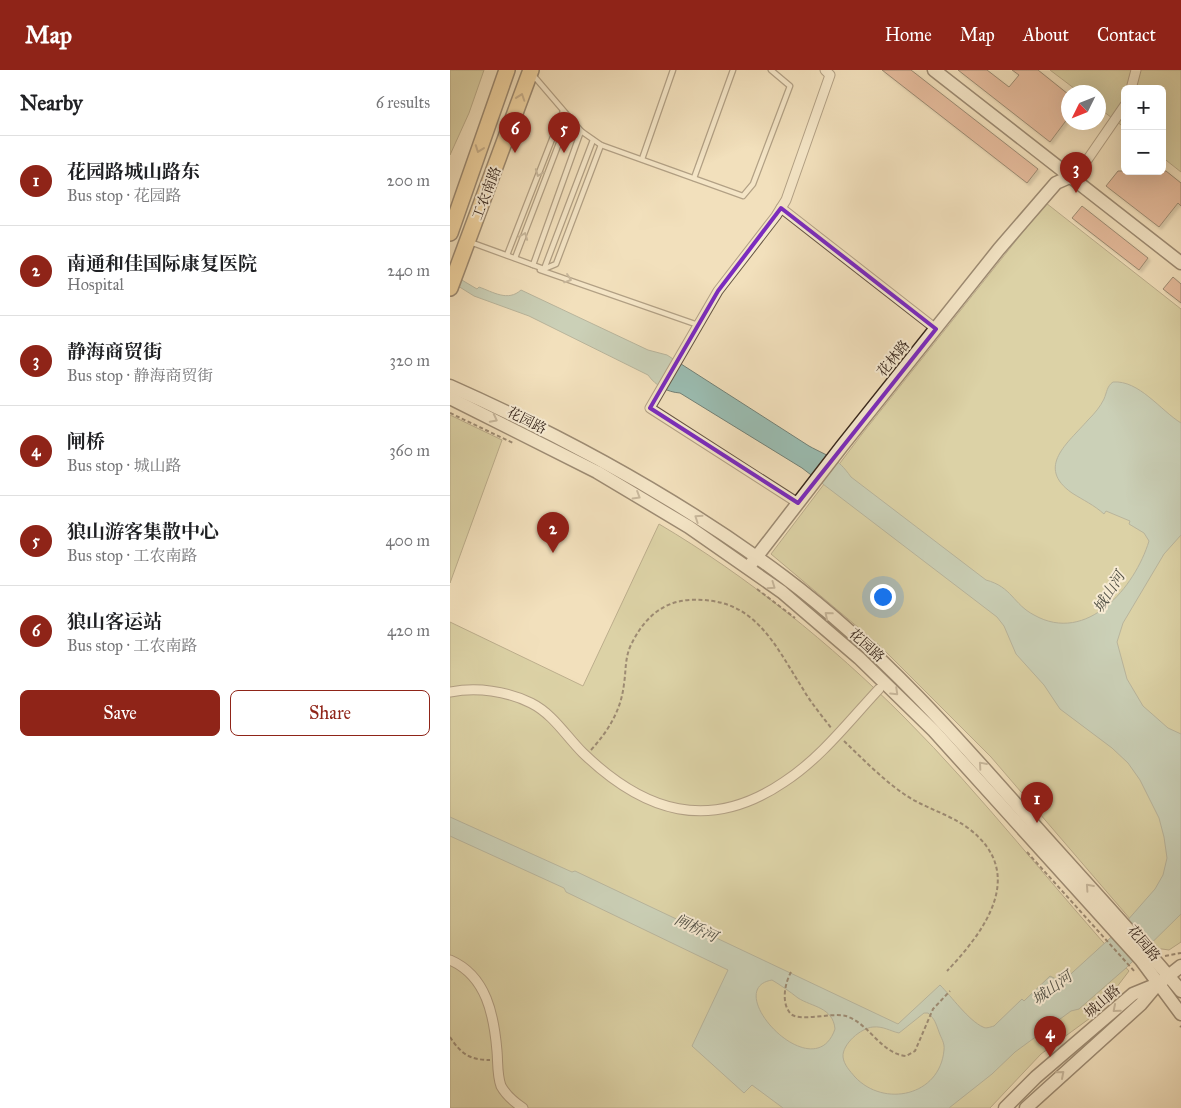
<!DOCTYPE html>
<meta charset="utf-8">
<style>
body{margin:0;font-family:"IM FELL Great Primer","Noto Serif SC",serif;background:#f6f6f6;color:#202124}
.controls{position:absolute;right:15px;top:15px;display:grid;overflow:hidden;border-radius:8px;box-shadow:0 5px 20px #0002}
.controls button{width:45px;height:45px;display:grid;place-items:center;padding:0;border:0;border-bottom:1px solid #e0e0e0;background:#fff;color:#202124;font:25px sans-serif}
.compass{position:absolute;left:611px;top:15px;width:45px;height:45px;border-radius:50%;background:#fff;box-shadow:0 5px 20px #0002;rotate:227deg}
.you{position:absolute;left:432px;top:526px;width:18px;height:18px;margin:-12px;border:4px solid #fff;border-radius:50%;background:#1a73e8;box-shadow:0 0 0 8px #1a73e833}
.badge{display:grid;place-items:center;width:32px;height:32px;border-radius:50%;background:#8f2418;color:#fff;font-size:16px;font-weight:700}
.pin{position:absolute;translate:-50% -41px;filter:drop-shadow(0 1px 2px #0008)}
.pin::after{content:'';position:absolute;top:26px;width:18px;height:15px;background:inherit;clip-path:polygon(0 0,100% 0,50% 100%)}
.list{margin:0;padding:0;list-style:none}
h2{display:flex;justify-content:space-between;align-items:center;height:65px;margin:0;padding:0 20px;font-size:21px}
h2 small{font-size:16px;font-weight:400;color:#757577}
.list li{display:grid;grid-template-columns:32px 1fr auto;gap:15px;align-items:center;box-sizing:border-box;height:90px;padding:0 20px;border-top:1px solid #e0e0e0}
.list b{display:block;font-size:19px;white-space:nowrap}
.list p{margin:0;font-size:16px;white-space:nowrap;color:#757577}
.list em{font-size:16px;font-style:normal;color:#757577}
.actions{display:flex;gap:10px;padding:15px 20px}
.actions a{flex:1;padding:11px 0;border:1px solid #8f2418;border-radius:8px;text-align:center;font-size:18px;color:#8f2418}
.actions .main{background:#8f2418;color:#fff}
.map{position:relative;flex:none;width:731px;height:1038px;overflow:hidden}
header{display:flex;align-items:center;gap:30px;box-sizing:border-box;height:70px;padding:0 25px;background:#8f2418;color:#fff}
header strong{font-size:24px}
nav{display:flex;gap:28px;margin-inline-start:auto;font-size:18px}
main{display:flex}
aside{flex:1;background:#fff}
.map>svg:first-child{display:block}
.green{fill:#c1c08c;stroke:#7c7254}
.water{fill:#9bbdb2;stroke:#738076;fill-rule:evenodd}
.building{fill:#d48f74;stroke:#36251b;filter:url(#shadow)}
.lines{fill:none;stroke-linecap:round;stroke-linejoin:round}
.lane-casing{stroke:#655443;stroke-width:7}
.street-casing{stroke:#655443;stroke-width:11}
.secondary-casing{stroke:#36251b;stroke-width:15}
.primary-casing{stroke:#36251b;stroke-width:18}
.path{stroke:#36251b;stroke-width:2;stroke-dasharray:4 2.5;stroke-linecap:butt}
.lane{stroke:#f7ebd3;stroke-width:4.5}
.street{stroke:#f7ebd3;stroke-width:9}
.secondary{stroke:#f7ebd3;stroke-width:12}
.primary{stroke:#e9c07e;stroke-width:15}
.oneway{stroke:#90724c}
.oneway2{stroke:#968877}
.marked{fill:none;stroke:#7b2cbf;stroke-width:4;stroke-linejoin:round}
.labels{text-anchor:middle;stroke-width:4;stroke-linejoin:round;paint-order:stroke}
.street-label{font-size:14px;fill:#36251b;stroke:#f7ebd3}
.water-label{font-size:15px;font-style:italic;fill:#545348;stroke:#f7ebd3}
</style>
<header>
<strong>Map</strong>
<nav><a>Home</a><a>Map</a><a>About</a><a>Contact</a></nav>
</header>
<main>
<aside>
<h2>Nearby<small>6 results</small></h2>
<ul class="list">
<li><span class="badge">1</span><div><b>花园路城山路东</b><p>Bus stop · 花园路</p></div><em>200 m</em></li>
<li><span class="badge">2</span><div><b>南通和佳国际康复医院</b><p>Hospital</p></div><em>240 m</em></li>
<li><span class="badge">3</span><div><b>静海商贸街</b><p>Bus stop · 静海商贸街</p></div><em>320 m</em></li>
<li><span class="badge">4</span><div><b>闸桥</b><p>Bus stop · 城山路</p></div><em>360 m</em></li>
<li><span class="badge">5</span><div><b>狼山游客集散中心</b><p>Bus stop · 工农南路</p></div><em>400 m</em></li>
<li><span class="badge">6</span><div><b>狼山客运站</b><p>Bus stop · 工农南路</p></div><em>420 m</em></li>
</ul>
<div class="actions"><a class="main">Save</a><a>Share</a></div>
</aside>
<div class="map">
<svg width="731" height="1038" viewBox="0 0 731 1038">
<defs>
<filter id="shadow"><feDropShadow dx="2.5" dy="2.5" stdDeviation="1" flood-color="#0004"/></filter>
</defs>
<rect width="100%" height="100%" fill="#f2e0bc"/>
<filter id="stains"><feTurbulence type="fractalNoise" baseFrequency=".004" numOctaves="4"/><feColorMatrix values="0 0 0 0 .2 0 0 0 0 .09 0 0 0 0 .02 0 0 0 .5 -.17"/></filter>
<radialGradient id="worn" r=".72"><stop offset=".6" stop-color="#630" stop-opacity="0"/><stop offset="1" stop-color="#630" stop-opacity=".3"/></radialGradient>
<g class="green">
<path d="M0,0H34L19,43L0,85Z"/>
<path d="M600,0H731V102L712,87V19H675V58L649,38L648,22H629Z"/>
<path d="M596,133L731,239V872L719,880L705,878L541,687L429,575L321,484L412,364Z"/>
<path d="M0,345L52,370L0,513Z"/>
<path d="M209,454C297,506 381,574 454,647C534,727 603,818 679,901L647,943L591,984L540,1038H0V552L133,616Z"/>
</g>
<path class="water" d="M0,203L27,219L29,217C43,222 58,232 71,220L198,280L217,285L359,376C379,387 387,387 401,407L536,510C562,517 563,534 584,545C637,575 685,517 699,471L694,463L679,454L680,451L656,441L654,444C644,435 633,430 622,423C585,397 618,373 638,350C645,343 650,337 654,329C657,322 657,316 663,312C689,310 710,340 731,353V465L714,484L673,553L667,572L677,609L693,636L718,658L731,664V844L676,898L629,939L621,941L565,982L542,1004L499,1038H333L302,1015L294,1023L242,976L278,900L116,822L114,818L0,766V747L122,802L125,801L448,954L490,915C501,926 519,951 533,957C536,959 540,957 544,956L572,929L574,931L600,906L612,912L669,860L705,819L713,805L717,788L714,767L709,748L690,710L678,693L662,678L610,639L594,615L566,584L554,556L547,547L352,398L230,323C217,322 206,316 198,305L79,246L24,226L0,211ZM322,910C332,916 339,921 348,928C362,937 383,937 385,959C364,1021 269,919 322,910ZM474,943H478C485,949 486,954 489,962C491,968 495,973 494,980C490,1026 434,1038 405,1007C400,1001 394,995 393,987C392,974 411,958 423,957C433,956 440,961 449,963Z"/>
<g class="building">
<path d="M432,0H461L588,99L577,113Z"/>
<path d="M508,0H537L559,17L569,5L562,0H588L618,24V48L600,72Z"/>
<path d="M668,101H716L731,113V136L728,133L709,157L656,116Z"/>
<path d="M632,136L698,188L689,200L622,148Z"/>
<path d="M723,207L731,214V233L713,219Z"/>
</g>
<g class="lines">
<g class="lane-casing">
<g id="lane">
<path d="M83,5L131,61L151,75L293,126L303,114L340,16L321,0"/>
<path d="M192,89L223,0"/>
<path d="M244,108L283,0"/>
<path d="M20,172L94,199L106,194L151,75"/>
<path d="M57,185L113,41"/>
<path d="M65,188L119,47"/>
<path d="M83,195L131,61"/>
<path d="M94,199L143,70"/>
<path d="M90,200L248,255"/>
</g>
</g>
<g class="street-casing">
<g id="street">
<path d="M681,19L686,0"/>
<path d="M622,106L631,99L675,35"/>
<path d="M331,138L486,259"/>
<path d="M348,433L200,338L268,221L326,146L336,130L380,5L375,0"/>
<path d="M0,622C27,617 57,621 81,633C103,644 116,666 133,683C194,742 259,763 334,712C371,688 399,651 429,619"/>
<path d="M0,890C37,906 44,946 47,981C48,993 47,1005 51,1016C56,1025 64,1032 73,1038"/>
</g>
</g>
<g class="secondary-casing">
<g id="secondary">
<path d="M484,0L731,193"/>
<path d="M0,316C117,368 232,431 334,507C430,579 509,669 587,758C635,812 685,865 731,921"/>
<path d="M0,328L147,402L239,457L332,522L409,588L484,661L691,890L731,944"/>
<path d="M301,494L392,376L549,179L606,113L622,106"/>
<path d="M555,1038L586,1007L683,924L705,915"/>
<path d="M576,1038L691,934L707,915L731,896"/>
</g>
</g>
<g class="primary-casing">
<g id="primary">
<path d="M0,163L57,0"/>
<path d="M0,218L81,0"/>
</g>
</g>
<g class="path">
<path d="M0,343L63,373"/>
<path d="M307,519L345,548"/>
<path d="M394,671C414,690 434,711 457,726C477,739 499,744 518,758C578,803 535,861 497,901"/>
<path d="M141,680C159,660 171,640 174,614C176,601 175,589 180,577C192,551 210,532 239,530C304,526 323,572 353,619C361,633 372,646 382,659"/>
<path d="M577,782L685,902"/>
<path d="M715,886L731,883"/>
<path d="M341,902C335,913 331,932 340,943C348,953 381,942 396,946C420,954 430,983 456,986L465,981L483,939L500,921"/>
<path d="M730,956L731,957"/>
<path d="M0,967C11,984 20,990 40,990"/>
</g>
<use href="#lane" class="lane"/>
<use href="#street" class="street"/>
<use href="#secondary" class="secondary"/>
<use href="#primary" class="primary"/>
</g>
<defs><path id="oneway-chevron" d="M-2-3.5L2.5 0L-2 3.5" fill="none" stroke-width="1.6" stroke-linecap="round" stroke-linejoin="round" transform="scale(1.25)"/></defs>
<g class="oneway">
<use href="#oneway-chevron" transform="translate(71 27) rotate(-71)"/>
<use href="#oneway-chevron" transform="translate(29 79) rotate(110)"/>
</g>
<g class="oneway2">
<use href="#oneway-chevron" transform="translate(89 103) rotate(111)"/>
<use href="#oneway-chevron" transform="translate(74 166) rotate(-69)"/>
<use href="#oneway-chevron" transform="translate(118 209) rotate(19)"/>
<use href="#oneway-chevron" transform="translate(44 349) rotate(27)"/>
<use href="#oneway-chevron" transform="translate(187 426) rotate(31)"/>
<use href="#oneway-chevron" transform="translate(248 448) rotate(-146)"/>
<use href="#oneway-chevron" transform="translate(322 516) rotate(35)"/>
<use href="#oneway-chevron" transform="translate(378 545) rotate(-139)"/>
<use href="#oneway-chevron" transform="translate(445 622) rotate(44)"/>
<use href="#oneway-chevron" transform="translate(532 695) rotate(-131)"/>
<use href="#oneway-chevron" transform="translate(639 817) rotate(-132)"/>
<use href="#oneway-chevron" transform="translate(666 939) rotate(139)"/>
<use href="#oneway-chevron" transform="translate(611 1004) rotate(-41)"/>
</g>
<path d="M0 0H731V1038H0ZM331,138L486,259L348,433L200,338L268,221Z" fill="#f2e0bc" fill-opacity=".55" fill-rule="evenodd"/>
<path class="marked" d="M331,138L486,259L348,433L200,338L268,221Z"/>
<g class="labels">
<g class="street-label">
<text transform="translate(36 123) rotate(-69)" y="5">工农南路</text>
<text transform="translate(443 288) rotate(-51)" y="5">花林路</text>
<text transform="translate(77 350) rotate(27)" y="5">花园路</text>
<text transform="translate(417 575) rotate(42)" y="5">花园路</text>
<text transform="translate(694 873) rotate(50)" y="5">花园路</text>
<text transform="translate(652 931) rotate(-41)" y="5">城山路</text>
</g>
<g class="water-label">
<text transform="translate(659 522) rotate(-58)" y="5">城山河</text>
<text transform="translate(246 858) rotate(25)" y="5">闸桥河</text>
<text transform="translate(602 918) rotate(-36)" y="5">城山河</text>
</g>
</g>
<rect width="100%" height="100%" filter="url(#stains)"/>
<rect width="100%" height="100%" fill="url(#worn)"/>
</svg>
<div class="controls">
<button>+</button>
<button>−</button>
</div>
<svg class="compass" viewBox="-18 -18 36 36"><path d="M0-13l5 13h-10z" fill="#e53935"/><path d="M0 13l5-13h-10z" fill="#757577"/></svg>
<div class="you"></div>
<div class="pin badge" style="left:587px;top:753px">1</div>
<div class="pin badge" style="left:103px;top:483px">2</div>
<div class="pin badge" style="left:626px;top:123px">3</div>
<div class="pin badge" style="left:600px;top:987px">4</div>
<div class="pin badge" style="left:114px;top:83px">5</div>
<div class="pin badge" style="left:65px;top:83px">6</div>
</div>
</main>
